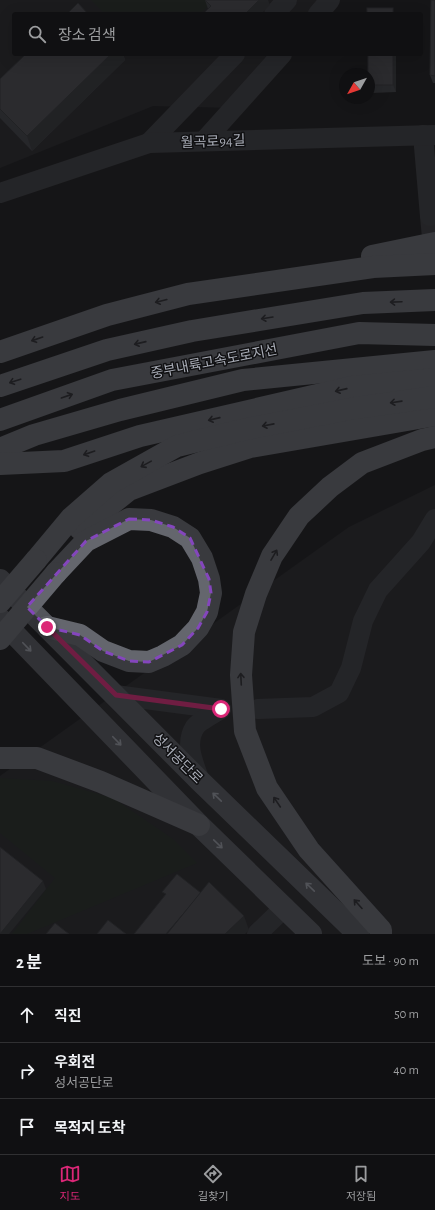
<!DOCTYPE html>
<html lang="ko">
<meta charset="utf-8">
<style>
body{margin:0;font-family:"Alegreya Sans","Noto Sans KR",sans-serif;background:#19191b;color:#f1f3f6}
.compass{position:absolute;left:339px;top:68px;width:36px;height:36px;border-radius:50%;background:#101012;box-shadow:0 4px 16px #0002;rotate:230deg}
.stop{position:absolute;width:12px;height:12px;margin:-9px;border:3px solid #db2777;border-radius:50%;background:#fff}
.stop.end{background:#db2777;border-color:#fff;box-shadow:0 1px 4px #0008}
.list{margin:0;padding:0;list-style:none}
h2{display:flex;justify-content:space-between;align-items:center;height:52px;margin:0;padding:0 16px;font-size:17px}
h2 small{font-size:13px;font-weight:400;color:#9c9d9f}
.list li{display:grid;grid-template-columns:26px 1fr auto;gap:12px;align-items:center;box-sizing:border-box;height:56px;padding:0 16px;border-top:1px solid #303032}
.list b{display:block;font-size:15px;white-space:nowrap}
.list p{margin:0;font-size:13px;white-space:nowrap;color:#9c9d9f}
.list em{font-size:13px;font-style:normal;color:#9c9d9f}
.icon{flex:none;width:22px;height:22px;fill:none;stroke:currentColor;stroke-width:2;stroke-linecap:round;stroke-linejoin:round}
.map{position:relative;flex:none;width:435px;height:934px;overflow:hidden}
.search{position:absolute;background:#101012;box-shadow:0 4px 16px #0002;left:12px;right:12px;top:12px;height:44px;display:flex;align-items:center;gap:10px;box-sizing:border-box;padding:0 14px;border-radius:4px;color:#9c9d9f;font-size:15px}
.sheet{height:220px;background:#101012}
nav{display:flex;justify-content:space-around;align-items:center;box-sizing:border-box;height:56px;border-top:1px solid #303032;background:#101012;font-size:11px;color:#9c9d9f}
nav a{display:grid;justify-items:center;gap:2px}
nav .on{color:#db2777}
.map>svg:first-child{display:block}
.built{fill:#222225}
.green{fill:#202721}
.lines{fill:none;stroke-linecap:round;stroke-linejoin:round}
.minor-tunnel{stroke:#333438;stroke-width:20;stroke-dasharray:20 10;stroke-linecap:butt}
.minor{stroke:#37383c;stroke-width:20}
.major{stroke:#53555b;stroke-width:22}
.highway{stroke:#64666d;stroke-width:22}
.highway-bridge{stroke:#64666d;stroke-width:22}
.wall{fill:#3b3c40}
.shaded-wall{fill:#303134}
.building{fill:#45464b;stroke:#303134}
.oneway{stroke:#26262a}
.oneway2{stroke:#989ba5}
.route{stroke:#db2777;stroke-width:5}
.marked{fill:none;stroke:#8446bd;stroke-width:3;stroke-dasharray:8 5;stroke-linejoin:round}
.labels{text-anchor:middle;stroke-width:3;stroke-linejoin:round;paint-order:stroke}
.street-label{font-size:14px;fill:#a9adb7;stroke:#111113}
</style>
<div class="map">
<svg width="435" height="934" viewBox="0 0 435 934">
<rect width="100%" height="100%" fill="#161618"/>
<g class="built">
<path d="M0,0H338L325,14H14V54H288L238,108L153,106L0,168Z"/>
<path d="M435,485V934H0V776L349,527Z"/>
</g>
<g class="green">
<path d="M91,0H214L200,14H105Z"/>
<path d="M0,778L52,781L113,798L173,839L197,863L27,934H12L55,878L0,833Z"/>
</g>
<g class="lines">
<path class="minor-tunnel" d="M430,216L434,259"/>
<g class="minor">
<path d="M274,14L287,0"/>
<path d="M318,14L330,0"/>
<path d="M423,135L430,216"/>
<path d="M204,141L282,54"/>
<path d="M149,143L235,54"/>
<path d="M0,193L149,143L435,135"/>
<path d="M115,695L221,709"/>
<path d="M258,709L313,707L339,693L351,668L363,621L378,590L421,542L435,519"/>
<path d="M200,781C194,764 184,744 195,727C198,722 216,712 221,709"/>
<path d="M257,934L285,907"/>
</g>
<g class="major">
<path d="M0,580L200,781L358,934"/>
<path d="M0,619L199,825L311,934"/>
</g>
<g class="highway">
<path d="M372,256L435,243"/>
<path d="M0,352L107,315L188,294L373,267L435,264"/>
<path d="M0,386L107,350L192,331L363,303L435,300"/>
<path d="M0,420L112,380L359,333L435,335"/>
<path d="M0,449L34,435L120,410L243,380L435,361"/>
<path d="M0,464L64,461L140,436L352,387L435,379"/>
<path d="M80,529L129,490L200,463L250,447L435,415"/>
<path d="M36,560L71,518L111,483L177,446L242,430L355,408L435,397"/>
<path d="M47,627L80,635L103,651L129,661L149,662L163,656L182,645L198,628L207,612L211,593L209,579L202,558L190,538L173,527L151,520L129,519L86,541L56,573"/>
<path d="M0,758H37L101,782L199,825"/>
<path d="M381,934V930L309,850L267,788L245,731L241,675L244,632L256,594L272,556L299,516L330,487L362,463L422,440L435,437"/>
</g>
<g class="highway-bridge">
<path d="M0,602L36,560"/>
<path d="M0,639L56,573"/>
</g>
</g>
<g class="wall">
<path d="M205,0L270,5L208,9Z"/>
<path d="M435,0V83H433L430,75Z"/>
<path d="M26,54H123L125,60L32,151L0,118V79Z"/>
<path d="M396,54V92L371,93L369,88V74Z"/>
</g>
<g class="shaded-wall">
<path d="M259,0H268L270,5L261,14H245Z"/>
<path d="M111,54H123L125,60L32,151L27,136Z"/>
<path d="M393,54H396V92L393,85Z"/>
<path d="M43,881L46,889L9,934H0Z"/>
<path d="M244,916L249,930L245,934H225Z"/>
</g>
<g class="building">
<path d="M205,0H259L245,14H203L211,6Z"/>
<path d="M431,0H435V76L430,75Z"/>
<path d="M78,3L88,14H67Z"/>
<rect x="367" y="8" width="26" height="6"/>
<path d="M26,54H111L27,136L0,109V79Z"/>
<path d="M368,54H393V85H369V74H368Z"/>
<path d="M0,847L43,881L0,934Z"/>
<path d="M177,874L201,893L166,934H134L166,894L162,892Z"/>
<path d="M209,882L244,916L225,934H167Z"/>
<path d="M108,920L126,934H97Z"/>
<path d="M55,923L69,934H46Z"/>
</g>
<defs><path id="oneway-shaft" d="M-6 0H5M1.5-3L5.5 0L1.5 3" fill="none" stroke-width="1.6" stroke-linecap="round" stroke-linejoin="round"/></defs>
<g class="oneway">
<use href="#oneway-shaft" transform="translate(161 301) rotate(166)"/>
<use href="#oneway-shaft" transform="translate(396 302) rotate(178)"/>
<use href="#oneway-shaft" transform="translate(267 318) rotate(171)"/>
<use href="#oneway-shaft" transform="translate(37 339) rotate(161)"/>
<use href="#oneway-shaft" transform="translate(140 343) rotate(167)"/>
<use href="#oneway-shaft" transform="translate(15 381) rotate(162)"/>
<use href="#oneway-shaft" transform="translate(341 390) rotate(167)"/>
<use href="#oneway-shaft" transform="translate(67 396) rotate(-19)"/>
<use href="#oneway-shaft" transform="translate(396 402) rotate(172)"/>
<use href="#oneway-shaft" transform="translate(214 419) rotate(167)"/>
<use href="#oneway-shaft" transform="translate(268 425) rotate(169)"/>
<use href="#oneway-shaft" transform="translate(89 453) rotate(161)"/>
<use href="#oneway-shaft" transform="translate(146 464) rotate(151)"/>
<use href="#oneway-shaft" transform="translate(274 555) rotate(-60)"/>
<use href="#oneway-shaft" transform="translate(241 679) rotate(-93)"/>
<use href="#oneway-shaft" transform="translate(277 802) rotate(-124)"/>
<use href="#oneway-shaft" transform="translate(358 904) rotate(-132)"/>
</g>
<g class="oneway2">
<use href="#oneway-shaft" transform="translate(27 647) rotate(46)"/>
<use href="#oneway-shaft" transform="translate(117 741) rotate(46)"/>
<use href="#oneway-shaft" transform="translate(217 797) rotate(-136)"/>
<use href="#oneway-shaft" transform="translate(218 844) rotate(44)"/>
<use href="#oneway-shaft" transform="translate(310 887) rotate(-136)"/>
</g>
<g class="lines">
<path class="route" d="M47,627L116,695L221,709"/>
</g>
<path d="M0 0H435V934H0ZM129,519L151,520L173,527L190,538L209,579L211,593L207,612L198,628L182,645L149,662L129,661L103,651L80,635L47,627L27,607L86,541Z" fill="#161618" fill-opacity=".55" fill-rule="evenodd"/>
<path class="marked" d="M129,519L151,520L173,527L190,538L209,579L211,593L207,612L198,628L182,645L149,662L129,661L103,651L80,635L47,627L27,607L86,541Z"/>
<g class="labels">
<g class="street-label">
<text transform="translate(213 141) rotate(-2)" y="5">월곡로94길</text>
<text transform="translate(214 361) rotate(-11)" y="5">중부내륙고속도로지선</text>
<text transform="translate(178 758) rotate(45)" y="5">성서공단로</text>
</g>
</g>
</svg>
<svg class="compass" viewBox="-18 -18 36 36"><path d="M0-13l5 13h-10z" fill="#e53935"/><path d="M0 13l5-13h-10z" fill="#9c9d9f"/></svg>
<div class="stop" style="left:221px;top:709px"></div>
<div class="stop end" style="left:47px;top:627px"></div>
<div class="search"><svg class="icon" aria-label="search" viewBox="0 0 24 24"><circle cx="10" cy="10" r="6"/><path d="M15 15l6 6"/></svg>장소 검색</div>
</div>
<section class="sheet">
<h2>2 분<small>도보 · 90 m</small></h2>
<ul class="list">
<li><svg class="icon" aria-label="ahead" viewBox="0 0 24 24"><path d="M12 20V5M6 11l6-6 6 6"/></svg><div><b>직진</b></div><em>50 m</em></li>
<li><svg class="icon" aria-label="right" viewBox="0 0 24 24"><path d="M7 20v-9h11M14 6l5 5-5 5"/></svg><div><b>우회전</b><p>성서공단로</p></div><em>40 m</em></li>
<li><svg class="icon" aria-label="arrive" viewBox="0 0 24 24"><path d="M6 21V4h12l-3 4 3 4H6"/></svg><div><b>목적지 도착</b></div></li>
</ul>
</section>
<nav>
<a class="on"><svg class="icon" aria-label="map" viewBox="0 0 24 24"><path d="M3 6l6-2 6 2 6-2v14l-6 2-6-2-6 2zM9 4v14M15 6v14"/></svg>지도</a>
<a><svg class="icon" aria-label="directions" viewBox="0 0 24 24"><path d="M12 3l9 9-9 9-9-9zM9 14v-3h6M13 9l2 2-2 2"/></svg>길찾기</a>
<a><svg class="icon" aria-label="saved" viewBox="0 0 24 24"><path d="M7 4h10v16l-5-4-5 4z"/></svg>저장됨</a>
</nav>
